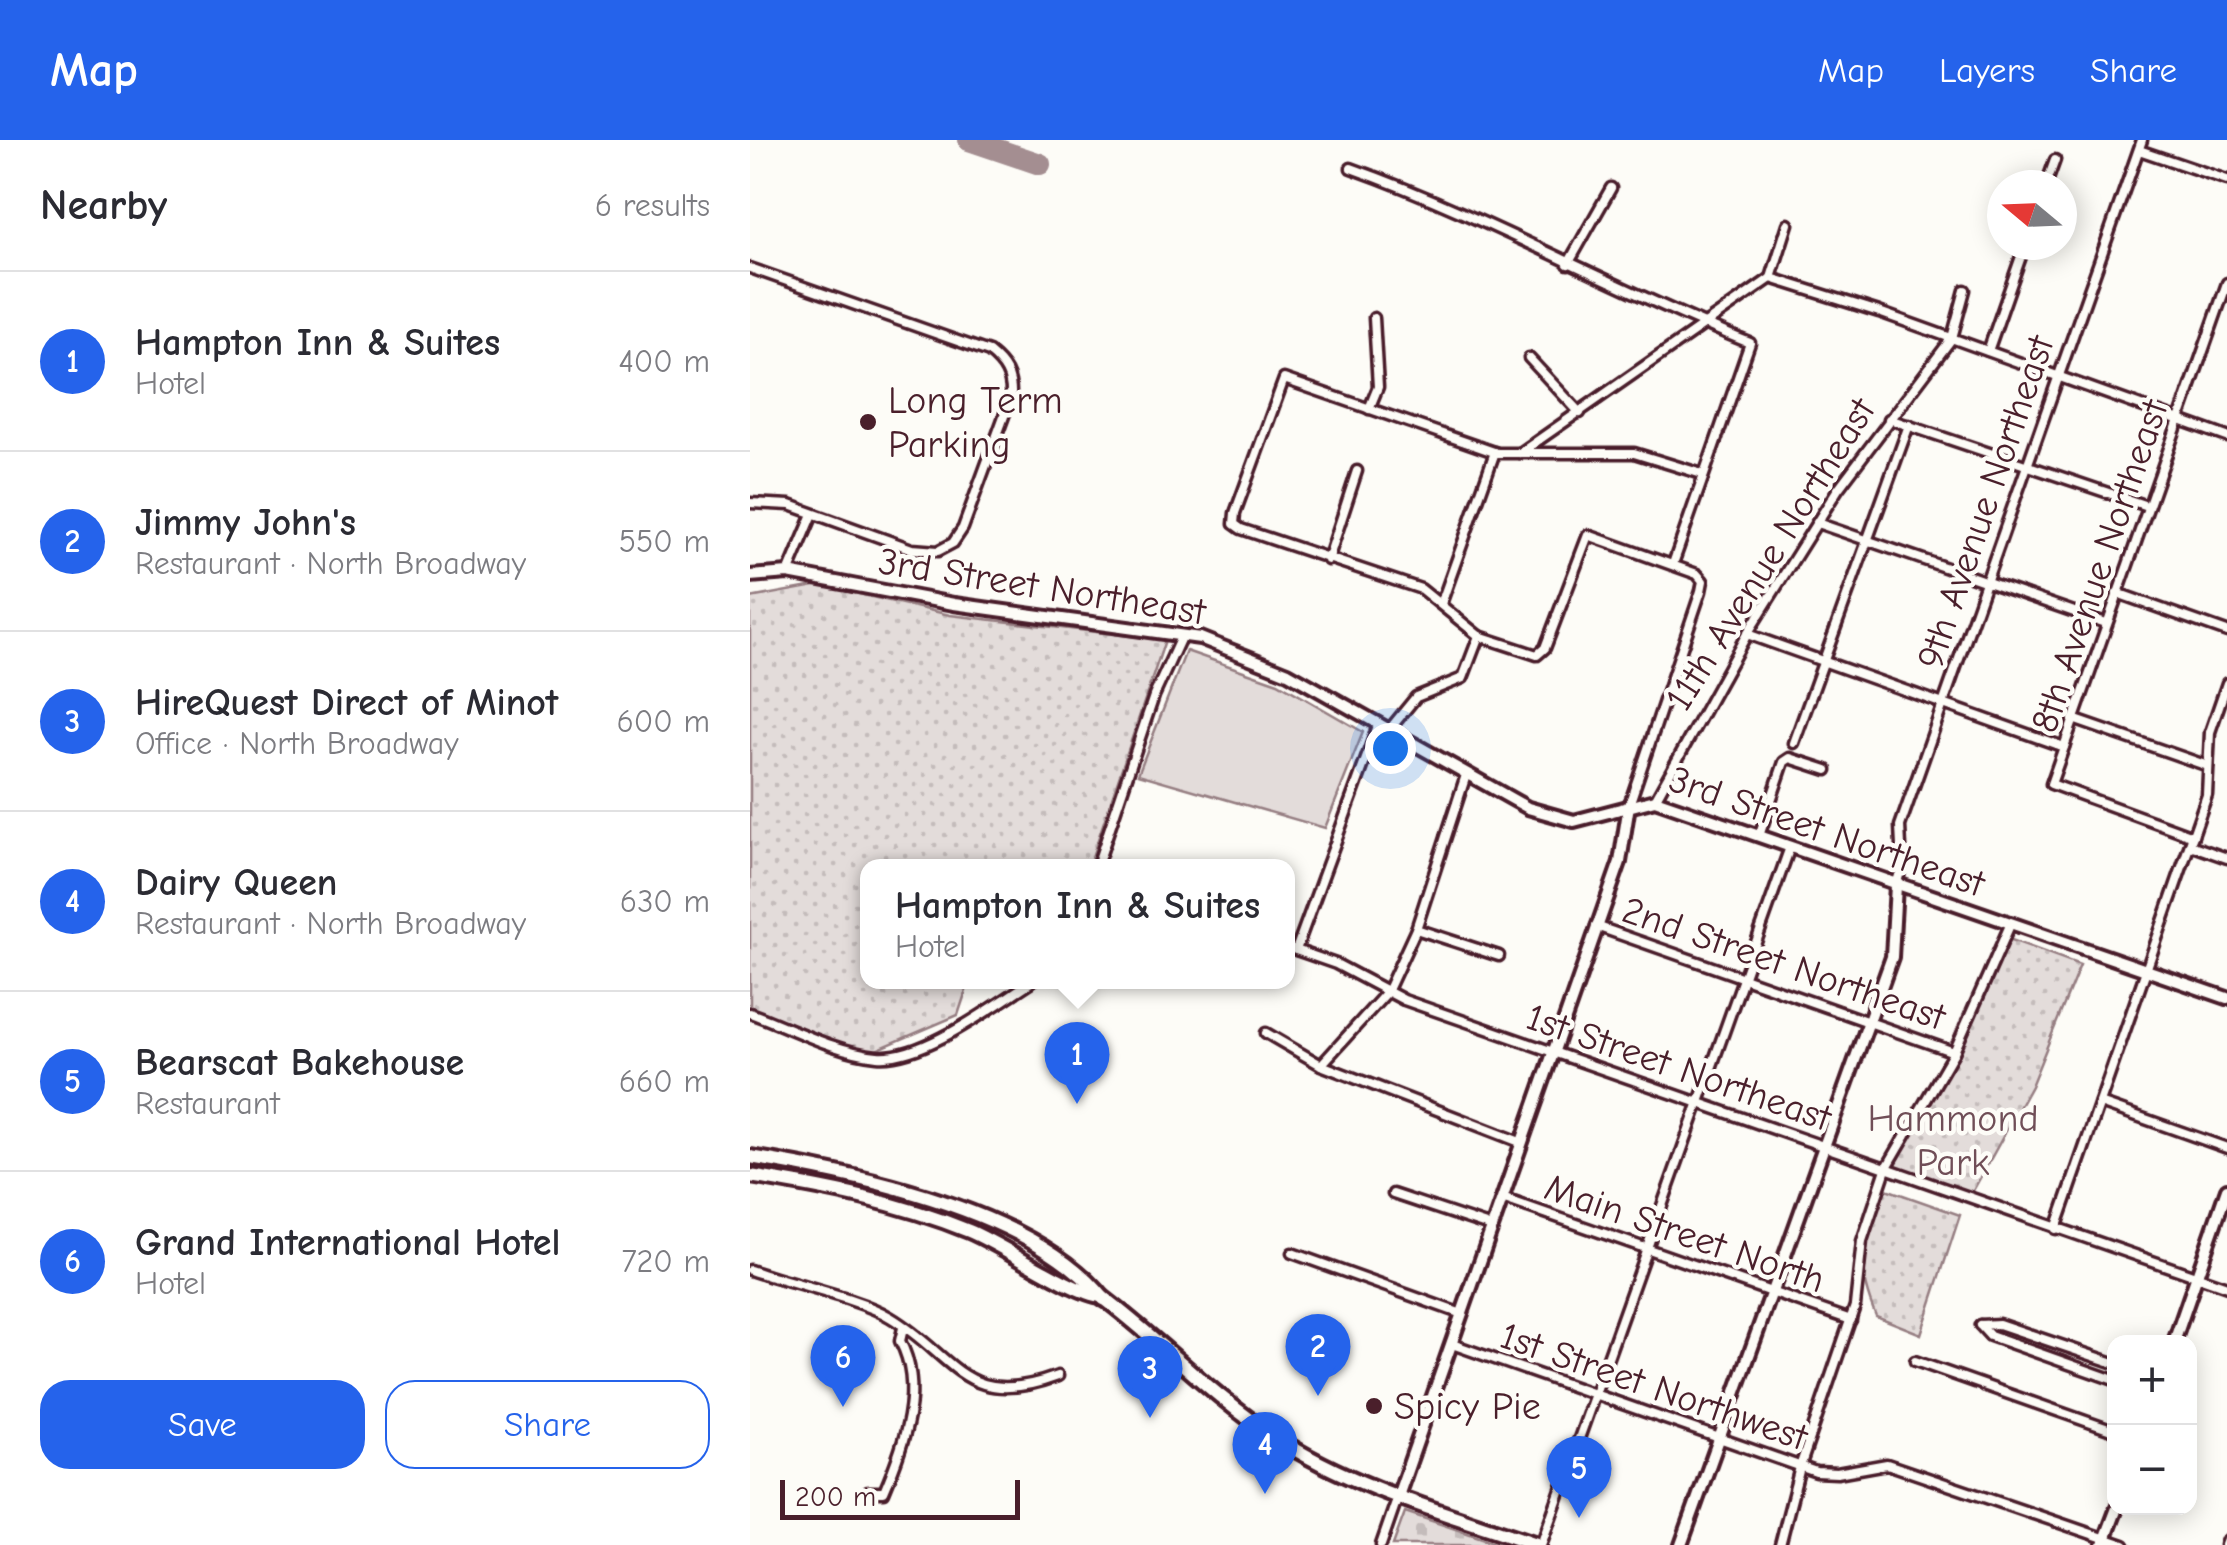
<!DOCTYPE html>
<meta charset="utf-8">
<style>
body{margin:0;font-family:"Comic Neue",sans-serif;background:#f7f7f7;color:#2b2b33}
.controls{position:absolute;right:30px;bottom:30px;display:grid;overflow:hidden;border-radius:20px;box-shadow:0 5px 25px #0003}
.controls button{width:90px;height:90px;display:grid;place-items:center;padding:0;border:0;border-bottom:2px solid #e1e1e2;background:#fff;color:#2b2b33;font:50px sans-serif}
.compass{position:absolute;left:1237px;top:30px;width:90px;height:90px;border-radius:50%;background:#fff;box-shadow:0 5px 25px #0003;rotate:289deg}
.scale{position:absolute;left:30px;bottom:25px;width:240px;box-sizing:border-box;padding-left:10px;border:5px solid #4a1f2b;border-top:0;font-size:28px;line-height:35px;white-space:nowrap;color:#4a1f2b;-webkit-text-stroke:8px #fdfcf7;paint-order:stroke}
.you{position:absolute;left:640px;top:608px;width:35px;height:35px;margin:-25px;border:8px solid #fff;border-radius:50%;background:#1a73e8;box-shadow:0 0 0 15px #1a73e833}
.badge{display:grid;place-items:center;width:65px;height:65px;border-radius:50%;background:#2563eb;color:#fff;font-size:32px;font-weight:700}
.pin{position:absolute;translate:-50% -82px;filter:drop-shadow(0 2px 5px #0008)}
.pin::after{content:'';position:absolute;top:52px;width:35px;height:30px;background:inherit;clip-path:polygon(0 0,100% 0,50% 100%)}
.popup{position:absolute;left:110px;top:719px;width:435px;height:130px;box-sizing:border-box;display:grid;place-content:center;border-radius:20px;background:#fff;filter:drop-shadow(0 2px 8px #0005);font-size:32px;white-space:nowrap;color:#7c7c81}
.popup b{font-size:38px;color:#2b2b33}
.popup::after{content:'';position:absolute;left:50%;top:100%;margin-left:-20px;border:20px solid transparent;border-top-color:#fff}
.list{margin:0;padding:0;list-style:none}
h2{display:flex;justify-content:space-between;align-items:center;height:130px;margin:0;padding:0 40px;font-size:42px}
h2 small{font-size:32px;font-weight:400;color:#7c7c81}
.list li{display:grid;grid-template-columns:65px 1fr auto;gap:30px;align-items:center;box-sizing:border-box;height:180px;padding:0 40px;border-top:2px solid #e1e1e2}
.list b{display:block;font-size:38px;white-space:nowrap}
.list p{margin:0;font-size:32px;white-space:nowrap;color:#7c7c81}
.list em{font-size:32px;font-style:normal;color:#7c7c81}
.actions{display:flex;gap:20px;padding:30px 40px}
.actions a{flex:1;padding:22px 0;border:2px solid #2563eb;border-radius:30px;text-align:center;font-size:35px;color:#2563eb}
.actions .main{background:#2563eb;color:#fff}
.map{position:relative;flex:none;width:1477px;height:1405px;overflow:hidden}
header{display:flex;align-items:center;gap:60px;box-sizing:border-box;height:140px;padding:0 50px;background:#2563eb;color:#fff}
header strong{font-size:48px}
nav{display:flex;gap:55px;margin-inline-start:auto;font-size:35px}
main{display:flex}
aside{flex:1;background:#fff}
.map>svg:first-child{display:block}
.grass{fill:#e3dcda;stroke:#967e82;stroke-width:2.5}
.cemetery{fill:url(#cemetery-stones);stroke:#967e82;stroke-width:2.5}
.park{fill:url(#park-dots);stroke:#967e82;stroke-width:2.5}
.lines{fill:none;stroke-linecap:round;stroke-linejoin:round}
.taxiway{stroke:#a48e91;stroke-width:22}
.minor-casing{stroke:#4a1f2b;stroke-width:15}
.tertiary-casing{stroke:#4a1f2b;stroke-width:18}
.primary-casing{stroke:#4a1f2b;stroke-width:20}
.minor{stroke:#fdfcf7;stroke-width:8}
.tertiary{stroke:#fdfcf7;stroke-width:10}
.primary{stroke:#fdfcf7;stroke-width:12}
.poi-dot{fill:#4a1f2b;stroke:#fdfcf7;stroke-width:4}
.labels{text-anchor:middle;stroke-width:9;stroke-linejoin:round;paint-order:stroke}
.poi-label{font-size:38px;fill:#4a1f2b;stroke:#fdfcf7;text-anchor:start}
.street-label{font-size:38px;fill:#4a1f2b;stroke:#fdfcf7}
.park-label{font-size:38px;fill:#704e57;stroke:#fdfcf7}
</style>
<header>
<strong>Map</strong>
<nav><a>Map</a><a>Layers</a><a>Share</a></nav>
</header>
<main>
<aside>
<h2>Nearby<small>6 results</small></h2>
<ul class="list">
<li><span class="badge">1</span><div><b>Hampton Inn &amp; Suites</b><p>Hotel</p></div><em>400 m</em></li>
<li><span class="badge">2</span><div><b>Jimmy John's</b><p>Restaurant · North Broadway</p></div><em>550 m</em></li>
<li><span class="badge">3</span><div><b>HireQuest Direct of Minot</b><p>Office · North Broadway</p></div><em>600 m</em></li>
<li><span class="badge">4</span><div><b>Dairy Queen</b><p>Restaurant · North Broadway</p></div><em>630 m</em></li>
<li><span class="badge">5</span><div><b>Bearscat Bakehouse</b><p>Restaurant</p></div><em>660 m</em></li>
<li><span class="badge">6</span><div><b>Grand International Hotel</b><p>Hotel</p></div><em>720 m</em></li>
</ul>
<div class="actions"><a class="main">Save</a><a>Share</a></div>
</aside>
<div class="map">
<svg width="1477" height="1405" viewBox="0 0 1477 1405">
<defs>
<pattern id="cemetery-stones" width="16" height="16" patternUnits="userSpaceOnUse" patternTransform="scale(2.5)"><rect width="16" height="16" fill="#e3dcda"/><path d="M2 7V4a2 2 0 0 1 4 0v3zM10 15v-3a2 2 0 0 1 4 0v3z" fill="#c4bcbb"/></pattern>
<pattern id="park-dots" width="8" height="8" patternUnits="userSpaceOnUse" patternTransform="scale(2.5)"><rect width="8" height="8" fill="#e3dcda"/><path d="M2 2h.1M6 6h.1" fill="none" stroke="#c4bcbb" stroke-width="1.8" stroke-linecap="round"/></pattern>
</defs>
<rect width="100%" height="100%" fill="#fdfcf7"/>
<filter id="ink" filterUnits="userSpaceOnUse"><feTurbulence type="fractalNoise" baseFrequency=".01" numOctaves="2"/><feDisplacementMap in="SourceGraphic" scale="20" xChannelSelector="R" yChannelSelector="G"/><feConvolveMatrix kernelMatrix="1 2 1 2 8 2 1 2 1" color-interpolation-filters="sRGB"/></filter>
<g filter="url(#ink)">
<path class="grass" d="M436,511L528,543L613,592L575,688L388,634Z"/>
<path class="cemetery" d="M655,1372L753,1405H643Z"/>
<g class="park">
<path d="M70,445L200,475L415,500L339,726H117V842H219L208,875L117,914L0,869V458Z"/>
<path d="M1256,798L1330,825L1281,946L1219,1058L1136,1029L1204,913Z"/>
<path d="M1136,1049L1210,1075L1171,1194L1126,1176C1102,1119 1113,1104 1136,1049Z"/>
</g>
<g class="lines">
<path class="taxiway" d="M219,0L290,24"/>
<g class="minor-casing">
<g id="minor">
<path d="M1389,10L1477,40"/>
<path d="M601,28C738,77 864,149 1000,203L923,424"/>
<path d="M1296,45L1305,20"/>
<path d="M818,124L861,48"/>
<path d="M0,128L239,212C255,225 262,236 261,257L213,388L203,403L188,411L162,409L40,365L0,363"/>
<path d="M1021,138L1129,172L1477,297"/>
<path d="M1021,138L1038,84"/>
<path d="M1238,211L1275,105"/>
<path d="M779,218L830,273"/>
<path d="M619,269L628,247L624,178"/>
<path d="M1139,279L1397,366"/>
<path d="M770,313L1021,138"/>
<path d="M1067,383L1356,483"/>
<path d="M578,420L607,331"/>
<path d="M38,433L63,374"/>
<path d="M1367,453L1477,492"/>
<path d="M691,464L745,312"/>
<path d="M997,494L1314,607"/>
<path d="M1323,579L1458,626"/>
<path d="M639,590L666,557L713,538L729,496"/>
<path d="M1044,603L1159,285"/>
<path d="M905,660L997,494L1088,349L1202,198L1215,150"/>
<path d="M879,665L951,451L953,441L947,434L838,395L795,508L787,515L729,496L671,449L491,389L484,384L485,373L534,239L747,313H884L952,334"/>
<path d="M1009,696L1034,622L1040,618L1077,630"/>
<path d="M1443,696L1301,644L1477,143"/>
<path d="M1440,705L1477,718"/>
<path d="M347,726L404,556L431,497"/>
<path d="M1146,745L1152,726L1150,686L1392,0"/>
<path d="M846,786L1204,912"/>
<path d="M666,789L749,816"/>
<path d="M537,807L586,824L654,860L1477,1147"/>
<path d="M546,810L629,583"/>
<path d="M0,873C39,887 85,912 127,916C173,920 243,866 281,842"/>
<path d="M516,893L571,925L770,1002"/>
<path d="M571,925L637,852L666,789L716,635"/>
<path d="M1350,963L1477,1008"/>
<path d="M643,1054L742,1087"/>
<path d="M752,1058L1101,1180"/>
<path d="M1306,1089L1457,655L1460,592L1477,543"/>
<path d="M542,1113L712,1174"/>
<path d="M0,1130C36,1143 111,1159 140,1177C207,1217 214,1271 308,1236"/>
<path d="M1230,1185L1240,1196L1364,1240"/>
<path d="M1230,1185L1249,1184L1364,1223"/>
<path d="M702,1204L1066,1332L1087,1333L1137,1324L1374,1405"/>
<path d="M1165,1221L1364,1291"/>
<path d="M118,1352H134C154,1305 175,1248 150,1201L153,1188"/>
<path d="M631,1405L648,1356"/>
<path d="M791,1405L1040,707"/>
<path d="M1030,1405L1050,1327L1105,1166L1112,1101L1136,1029L1204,912L1260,785"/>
<path d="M1475,1405L1477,1400"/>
</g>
</g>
<g class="tertiary-casing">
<g id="tertiary">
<path d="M0,436L38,433L204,464L450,498L538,533L778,668L824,681L905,660L1477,858"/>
<path d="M1424,1202L1477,1049"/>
<path d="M648,1356L870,722L879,665"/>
<path d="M931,1405L1142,817L1146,745"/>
<path d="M1353,1405L1367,1368"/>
</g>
</g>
<g class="primary-casing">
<g id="primary">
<path d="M0,1017C107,1034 284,1071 354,1159"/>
<path d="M0,1036C75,1048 148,1062 219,1091C251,1104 325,1154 351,1156C411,1201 462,1256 525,1297C604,1349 700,1374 789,1405"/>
</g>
</g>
<use href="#minor" class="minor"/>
<use href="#tertiary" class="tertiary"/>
<use href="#primary" class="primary"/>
</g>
</g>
<g class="poi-dot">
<circle cx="118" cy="282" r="10"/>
<circle cx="624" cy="1266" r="10"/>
</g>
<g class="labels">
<g class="poi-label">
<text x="138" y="273">Long Term<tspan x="138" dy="44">Parking</tspan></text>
<text x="644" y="1279">Spicy Pie</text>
</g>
<g class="street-label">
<text transform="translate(1235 362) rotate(-71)" y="13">9th Avenue Northeast</text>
<text transform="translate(1020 414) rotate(-58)" y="13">11th Avenue Northeast</text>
<text transform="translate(1349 426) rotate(-71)" y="13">8th Avenue Northeast</text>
<text transform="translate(292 446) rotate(9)" y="13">3rd Street Northeast</text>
<text transform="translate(1077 691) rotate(19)" y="13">3rd Street Northeast</text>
<text transform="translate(1034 823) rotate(19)" y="13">2nd Street Northeast</text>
<text transform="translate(929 927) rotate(19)" y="13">1st Street Northeast</text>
<text transform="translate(935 1093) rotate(19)" y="13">Main Street North</text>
<text transform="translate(904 1246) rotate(19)" y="13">1st Street Northwest</text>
</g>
<g class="park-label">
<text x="1203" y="991">Hammond<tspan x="1203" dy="44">Park</tspan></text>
</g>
</g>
</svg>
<div class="controls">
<button>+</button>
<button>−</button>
</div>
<svg class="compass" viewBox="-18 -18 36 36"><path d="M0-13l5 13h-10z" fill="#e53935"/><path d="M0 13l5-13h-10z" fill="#7c7c81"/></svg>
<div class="scale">200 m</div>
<div class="you"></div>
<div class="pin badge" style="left:327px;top:964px">1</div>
<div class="popup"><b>Hampton Inn &amp; Suites</b>Hotel</div>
<div class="pin badge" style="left:568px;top:1256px">2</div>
<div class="pin badge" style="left:400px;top:1278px">3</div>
<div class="pin badge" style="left:515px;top:1354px">4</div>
<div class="pin badge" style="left:829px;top:1378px">5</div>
<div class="pin badge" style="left:93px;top:1267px">6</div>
</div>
</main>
